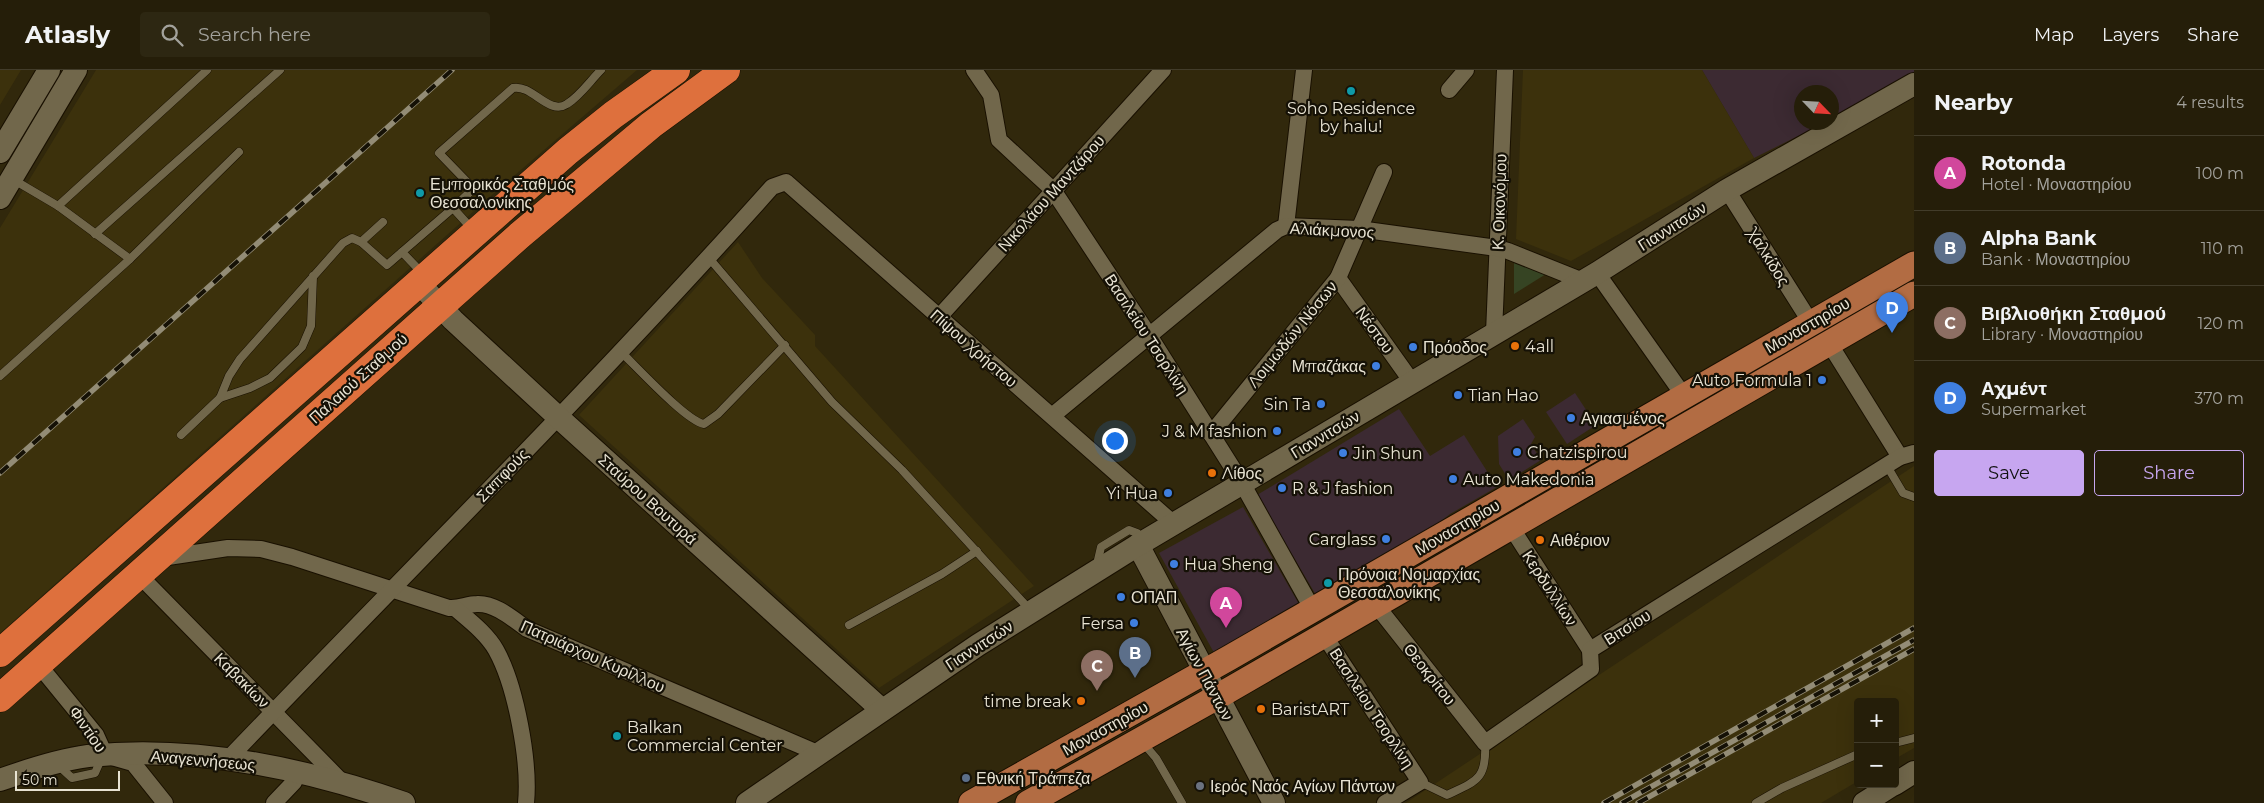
<!DOCTYPE html>
<meta charset="utf-8">
<style>
body{margin:0;font-family:Montserrat,sans-serif;background:#2d2712;color:#f1f3f6}
.controls{position:absolute;right:15px;bottom:15px;display:grid;overflow:hidden;border-radius:5px;box-shadow:0 5px 20px #0002}
.controls button{width:45px;height:45px;display:grid;place-items:center;padding:0;border:0;border-bottom:1px solid #423c2a;background:#251e09;color:#f1f3f6;font:25px sans-serif}
.compass{position:absolute;left:1794px;top:15px;width:45px;height:45px;border-radius:50%;background:#251e09;box-shadow:0 5px 20px #0002;rotate:115deg}
.scale{position:absolute;left:15px;bottom:12px;width:105px;box-sizing:border-box;padding-left:5px;border:2px solid #e8e3d3;border-top:0;font-size:14px;line-height:18px;white-space:nowrap;color:#e8e3d3;-webkit-text-stroke:4px #151106;paint-order:stroke}
.you{position:absolute;left:1114px;top:370px;width:18px;height:18px;margin:-12px;border:4px solid #fff;border-radius:50%;background:#1a73e8;box-shadow:0 0 0 8px #1a73e833}
.badge{display:grid;place-items:center;width:32px;height:32px;border-radius:50%;background:#c7a6f0;color:#fff;font-size:16px;font-weight:700}
.pin{position:absolute;translate:-50% -41px;filter:drop-shadow(0 1px 2px #0008)}
.pin::after{content:'';position:absolute;top:26px;width:18px;height:15px;background:inherit;clip-path:polygon(0 0,100% 0,50% 100%)}
.list{margin:0;padding:0;list-style:none}
h2{display:flex;justify-content:space-between;align-items:center;height:65px;margin:0;padding:0 20px;font-size:21px}
h2 small{font-size:16px;font-weight:400;color:#a3a29c}
.list li{display:grid;grid-template-columns:32px 1fr auto;gap:15px;align-items:center;box-sizing:border-box;height:75px;padding:0 20px;border-top:1px solid #423c2a}
.list b{display:block;font-size:19px;white-space:nowrap}
.list p{margin:0;font-size:16px;white-space:nowrap;color:#a3a29c}
.list em{font-size:16px;font-style:normal;color:#a3a29c}
.actions{display:flex;gap:10px;padding:15px 20px}
.actions a{flex:1;padding:11px 0;border:1px solid #c7a6f0;border-radius:5px;text-align:center;font-size:18px;color:#c7a6f0}
.actions .main{background:#c7a6f0;color:#111}
.icon{flex:none;width:28px;height:28px;fill:none;stroke:currentColor;stroke-width:2;stroke-linecap:round;stroke-linejoin:round}
.map{position:relative;flex:none;width:1914px;height:733px;overflow:hidden}
header{display:flex;align-items:center;gap:30px;box-sizing:border-box;height:70px;padding:0 25px;background:#251e09;border-bottom:1px solid #423c2a}
header strong{font-size:24px}
nav{display:flex;gap:28px;margin-inline-start:auto;font-size:18px}
.search{width:350px;height:45px;background:#2d2712;display:flex;align-items:center;gap:12px;box-sizing:border-box;padding:0 18px;border-radius:5px;color:#a3a29c;font-size:19px}
main{display:flex}
aside{flex:1;background:#251e09}
.map>svg:first-child{display:block}
.commercial{fill:#3c2a32}
.built{fill:#3c310c}
.green{fill:#364423}
.lines{fill:none;stroke-linecap:round;stroke-linejoin:round}
.lane-casing{stroke:#191000;stroke-width:9}
.street-casing{stroke:#191000;stroke-width:18}
.secondary-casing{stroke:#191000;stroke-width:24}
.primary-casing{stroke:#191000;stroke-width:27}
.highway-casing{stroke:#191000;stroke-width:29}
.lane{stroke:#71674b;stroke-width:8}
.street{stroke:#71674b;stroke-width:16}
.secondary{stroke:#71674b;stroke-width:22}
.primary{stroke:#b26c43;stroke-width:25}
.highway{stroke:#de703d;stroke-width:28}
.rail-casing{stroke:#938c76;stroke-width:5.5}
.rail{stroke:#151106;stroke-width:4;stroke-dasharray:11;stroke-linecap:butt}
.culture-dot{fill:#0f9aa8;stroke:#151106;stroke-width:2}
.food-dot{fill:#e8710a;stroke:#151106;stroke-width:2}
.shop-dot{fill:#3f7fe0;stroke:#151106;stroke-width:2}
.service-dot{fill:#5c6f8a;stroke:#151106;stroke-width:2}
.worship-dot{fill:#6b7280;stroke:#151106;stroke-width:2}
.labels{text-anchor:middle;stroke-width:4.5;stroke-linejoin:round;paint-order:stroke}
.poi-label{font-size:16px;fill:#e8e3d3;stroke:#151106;text-anchor:start}
.street-label{font-size:16px;fill:#e8e3d3;stroke:#151106}
</style>
<header>
<strong>Atlasly</strong>
<div class="search"><svg class="icon" aria-label="search" viewBox="0 0 24 24"><circle cx="10" cy="10" r="6"/><path d="M15 15l6 6"/></svg>Search here</div>
<nav><a>Map</a><a>Layers</a><a>Share</a></nav>
</header>
<main>
<div class="map">
<svg width="1914" height="733" viewBox="0 0 1914 733">
<rect width="100%" height="100%" fill="#31280c"/>
<g class="commercial">
<path d="M1702,0H1914V7L1832,49V22H1802V52L1824,53L1754,88Z"/>
<path d="M1575,323L1596,355L1567,374L1546,342Z"/>
<path d="M1399,339L1430,386L1464,365L1497,417L1450,444L1420,468L1320,532L1257,425Z"/>
<path d="M1523,349L1535,367L1531,374L1541,390L1509,410L1499,394L1498,366Z"/>
<path d="M1243,437L1303,541L1218,590L1159,483Z"/>
</g>
<g class="built">
<path d="M0,0H21L0,35Z"/>
<path d="M96,0H637L493,124L0,563V158Z"/>
<path d="M1523,0H1702L1754,88L1571,191L1516,169Z"/>
<path d="M738,172L762,208L815,265V276L1034,516L879,618L579,345Z"/>
<path d="M1914,396V678L1895,689V632H1858V711L1821,733H1406Z"/>
</g>
<path class="green" d="M1514,193L1546,204L1514,224Z"/>
<g class="lines">
<g class="lane-casing">
<g id="lane">
<path d="M14,110L58,136L130,189"/>
<path d="M58,136L207,0"/>
<path d="M453,138L470,122V115L439,83L513,18C532,14 549,46 567,34C580,26 590,11 601,0"/>
<path d="M95,164L280,0"/>
<path d="M361,172L387,195L402,182"/>
<path d="M709,188L832,332L902,400L1030,540"/>
<path d="M423,204L402,182L453,138L472,159"/>
<path d="M620,281C636,296 686,351 704,354L718,344L785,275"/>
<path d="M0,306L130,189L239,82"/>
<path d="M220,328L250,318L270,308L302,277L311,256L313,206"/>
<path d="M181,365L220,328L229,306L240,289L343,173L352,168L361,172L383,152"/>
<path d="M1887,396L1903,423L1914,427"/>
<path d="M1098,490L1101,477L1129,460L1137,463"/>
<path d="M849,555L942,504L977,481"/>
<path d="M1143,673L1156,688L1182,733"/>
<path d="M1895,673L1914,668"/>
<path d="M59,696L72,708L95,703L102,687"/>
<path d="M1420,712L1447,725C1477,711 1487,709 1485,673"/>
<path d="M1756,733L1782,718L1858,684"/>
</g>
</g>
<g class="street-casing">
<g id="street">
<path d="M974,0L991,25L999,70L1053,120L1150,267L1242,413L1313,540"/>
<path d="M1449,20L1466,0"/>
<path d="M1727,120L1811,253"/>
<path d="M1286,156L1304,0"/>
<path d="M1597,203L1684,326"/>
<path d="M1338,208L1412,312"/>
<path d="M939,247L1163,0"/>
<path d="M1494,263L1505,0"/>
<path d="M1829,273L1900,387"/>
<path d="M1052,346L1277,160L1286,156L1359,159L1497,178L1508,181L1583,211"/>
<path d="M1211,364L1338,208L1384,102"/>
<path d="M1511,457L1590,580"/>
<path d="M161,488L228,478L261,479L292,487L449,538C460,539 467,534 477,534C495,533 513,549 527,559L820,684"/>
<path d="M139,505L344,714"/>
<path d="M1376,535L1485,673L1591,599L1590,580L1900,387L1914,383"/>
<path d="M456,539C470,551 487,564 496,580C516,616 530,692 526,733"/>
<path d="M1324,565L1420,712L1385,733"/>
<path d="M38,594L96,665L105,685L133,693L165,733"/>
<path d="M228,689C410,499 597,313 772,117L786,112L1174,454"/>
<path d="M274,733L294,712L297,703"/>
</g>
</g>
<g class="secondary-casing">
<g id="secondary">
<path d="M0,82L49,0"/>
<path d="M0,128L76,0"/>
<path d="M419,213L453,250L558,347L882,640"/>
<path d="M1138,475L1274,733"/>
<path d="M0,710C28,700 58,690 88,686C194,675 304,698 404,733"/>
<path d="M1895,714L1914,702"/>
<path d="M747,733L978,575L1138,475L1597,203L1727,120L1914,14"/>
<path d="M1864,733L1894,714"/>
</g>
</g>
<g class="primary-casing">
<g id="primary">
<path d="M971,733L1229,588L1914,194"/>
<path d="M1028,733L1217,627L1914,224"/>
</g>
</g>
<g class="highway-casing">
<g id="highway">
<path d="M0,583L568,81L613,45L676,0"/>
<path d="M0,628L520,165L651,55L726,0"/>
</g>
</g>
<use href="#lane" class="lane"/>
<use href="#street" class="street"/>
<use href="#secondary" class="secondary"/>
<use href="#primary" class="primary"/>
<use href="#highway" class="highway"/>
<g class="rail-casing">
<g id="rail">
<path d="M0,403L452,0"/>
<path d="M1604,733L1914,558"/>
<path d="M1622,733L1914,570"/>
<path d="M1638,733L1914,579"/>
</g>
</g>
<use href="#rail" class="rail"/>
</g>
<g class="culture-dot">
<circle cx="1351" cy="21" r="5"/>
<circle cx="420" cy="123" r="5"/>
<circle cx="1328" cy="513" r="5"/>
<circle cx="617" cy="666" r="5"/>
</g>
<g class="food-dot">
<circle cx="1515" cy="276" r="5"/>
<circle cx="1212" cy="403" r="5"/>
<circle cx="1540" cy="470" r="5"/>
<circle cx="1081" cy="631" r="5"/>
<circle cx="1261" cy="639" r="5"/>
</g>
<g class="shop-dot">
<circle cx="1413" cy="277" r="5"/>
<circle cx="1376" cy="296" r="5"/>
<circle cx="1822" cy="310" r="5"/>
<circle cx="1458" cy="325" r="5"/>
<circle cx="1321" cy="334" r="5"/>
<circle cx="1571" cy="348" r="5"/>
<circle cx="1277" cy="361" r="5"/>
<circle cx="1517" cy="382" r="5"/>
<circle cx="1343" cy="383" r="5"/>
<circle cx="1453" cy="409" r="5"/>
<circle cx="1282" cy="418" r="5"/>
<circle cx="1168" cy="423" r="5"/>
<circle cx="1386" cy="469" r="5"/>
<circle cx="1174" cy="494" r="5"/>
<circle cx="1121" cy="527" r="5"/>
<circle cx="1134" cy="553" r="5"/>
</g>
<circle class="service-dot" cx="966" cy="708" r="5"/>
<circle class="worship-dot" cx="1200" cy="716" r="5"/>
<g class="labels">
<g class="poi-label">
<text x="1351" y="44" text-anchor="middle">Soho Residence<tspan x="1351" dy="18">by halu!</tspan></text>
<text x="430" y="120">Εμπορικός Σταθμός<tspan x="430" dy="18">Θεσσαλονίκης</tspan></text>
<text x="1525" y="282">4all</text>
<text x="1423" y="283">Πρόοδος</text>
<text x="1366" y="302" text-anchor="end">Μπαζάκας</text>
<text x="1812" y="316" text-anchor="end">Auto Formula 1</text>
<text x="1468" y="331">Tian Hao</text>
<text x="1311" y="340" text-anchor="end">Sin Ta</text>
<text x="1581" y="354">Αγιασμένος</text>
<text x="1267" y="367" text-anchor="end">J &amp; M fashion</text>
<text x="1527" y="388">Chatzispirou</text>
<text x="1353" y="389">Jin Shun</text>
<text x="1222" y="409">Λίθος</text>
<text x="1463" y="415">Auto Makedonia</text>
<text x="1292" y="424">R &amp; J fashion</text>
<text x="1158" y="429" text-anchor="end">Yi Hua</text>
<text x="1376" y="475" text-anchor="end">Carglass</text>
<text x="1550" y="476">Αιθέριον</text>
<text x="1184" y="500">Hua Sheng</text>
<text x="1338" y="510">Πρόνοια Νομαρχίας<tspan x="1338" dy="18">Θεσσαλονίκης</tspan></text>
<text x="1131" y="533">ΟΠΑΠ</text>
<text x="1124" y="559" text-anchor="end">Fersa</text>
<text x="1071" y="637" text-anchor="end">time break</text>
<text x="1271" y="645">BaristART</text>
<text x="627" y="663">Balkan<tspan x="627" dy="18">Commercial Center</tspan></text>
<text x="976" y="714">Εθνική Τράπεζα</text>
<text x="1210" y="722">Ιερός Ναός Αγίων Πάντων</text>
</g>
<g class="street-label">
<text transform="translate(1051 123) rotate(-48)" y="6">Νικολάου Μαντζάρου</text>
<text transform="translate(1499 132) rotate(-88)" y="6">Κ. Οικονόμου</text>
<text transform="translate(1672 156) rotate(-32)" y="6">Γιαννιτσών</text>
<text transform="translate(1332 160) rotate(3)" y="6">Αλιάκμονος</text>
<text transform="translate(1769 187) rotate(58)" y="6">Χαλκίδος</text>
<text transform="translate(1807 255) rotate(-30)" y="6">Μοναστηρίου</text>
<text transform="translate(1375 260) rotate(54)" y="6">Νέστου</text>
<text transform="translate(1147 264) rotate(57)" y="6">Βασιλείου Τσορλίνη</text>
<text transform="translate(1292 264) rotate(-51)" y="6">Λοιμωδών Νόσων</text>
<text transform="translate(974 278) rotate(41)" y="6">Πίψου Χρήστου</text>
<text transform="translate(358 308) rotate(-42)" y="6">Παλαιού Σταθμού</text>
<text transform="translate(1325 364) rotate(-31)" y="6">Γιαννιτσών</text>
<text transform="translate(502 405) rotate(-46)" y="6">Σαπφούς</text>
<text transform="translate(648 429) rotate(42)" y="6">Σταύρου Βουτυρά</text>
<text transform="translate(1457 457) rotate(-30)" y="6">Μοναστηρίου</text>
<text transform="translate(1550 518) rotate(57)" y="6">Κερδυλλίων</text>
<text transform="translate(1627 557) rotate(-32)" y="6">Βιτσίου</text>
<text transform="translate(979 575) rotate(-33)" y="6">Γιαννιτσών</text>
<text transform="translate(593 586) rotate(24)" y="6">Πατριάρχου Κυρίλλου</text>
<text transform="translate(1205 604) rotate(62)" y="6">Αγίων Πάντων</text>
<text transform="translate(1430 604) rotate(52)" y="6">Θεοκρίτου</text>
<text transform="translate(242 610) rotate(45)" y="6">Καβακίων</text>
<text transform="translate(1372 638) rotate(57)" y="6">Βασιλείου Τσορλίνη</text>
<text transform="translate(1105 658) rotate(-29)" y="6">Μοναστηρίου</text>
<text transform="translate(88 659) rotate(55)" y="6">Φιντίου</text>
<text transform="translate(203 690) rotate(5)" y="6">Αναγεννήσεως</text>
</g>
</g>
</svg>
<div class="controls">
<button>+</button>
<button>−</button>
</div>
<svg class="compass" viewBox="-18 -18 36 36"><path d="M0-13l5 13h-10z" fill="#e53935"/><path d="M0 13l5-13h-10z" fill="#a3a29c"/></svg>
<div class="scale">50 m</div>
<div class="you"></div>
<div class="pin badge" style="left:1226px;top:558px;background:#d1479c">A</div>
<div class="pin badge" style="left:1135px;top:608px;background:#5c6f8a">B</div>
<div class="pin badge" style="left:1097px;top:621px;background:#8d6e63">C</div>
<div class="pin badge" style="left:1892px;top:263px;background:#3f7fe0">D</div>
</div>
<aside>
<h2>Nearby<small>4 results</small></h2>
<ul class="list">
<li><span class="badge" style="background:#d1479c">A</span><div><b>Rotonda</b><p>Hotel · Μοναστηρίου</p></div><em>100 m</em></li>
<li><span class="badge" style="background:#5c6f8a">B</span><div><b>Alpha Bank</b><p>Bank · Μοναστηρίου</p></div><em>110 m</em></li>
<li><span class="badge" style="background:#8d6e63">C</span><div><b>Βιβλιοθήκη Σταθμού</b><p>Library · Μοναστηρίου</p></div><em>120 m</em></li>
<li><span class="badge" style="background:#3f7fe0">D</span><div><b>Αχμέντ</b><p>Supermarket</p></div><em>370 m</em></li>
</ul>
<div class="actions"><a class="main">Save</a><a>Share</a></div>
</aside>
</main>
